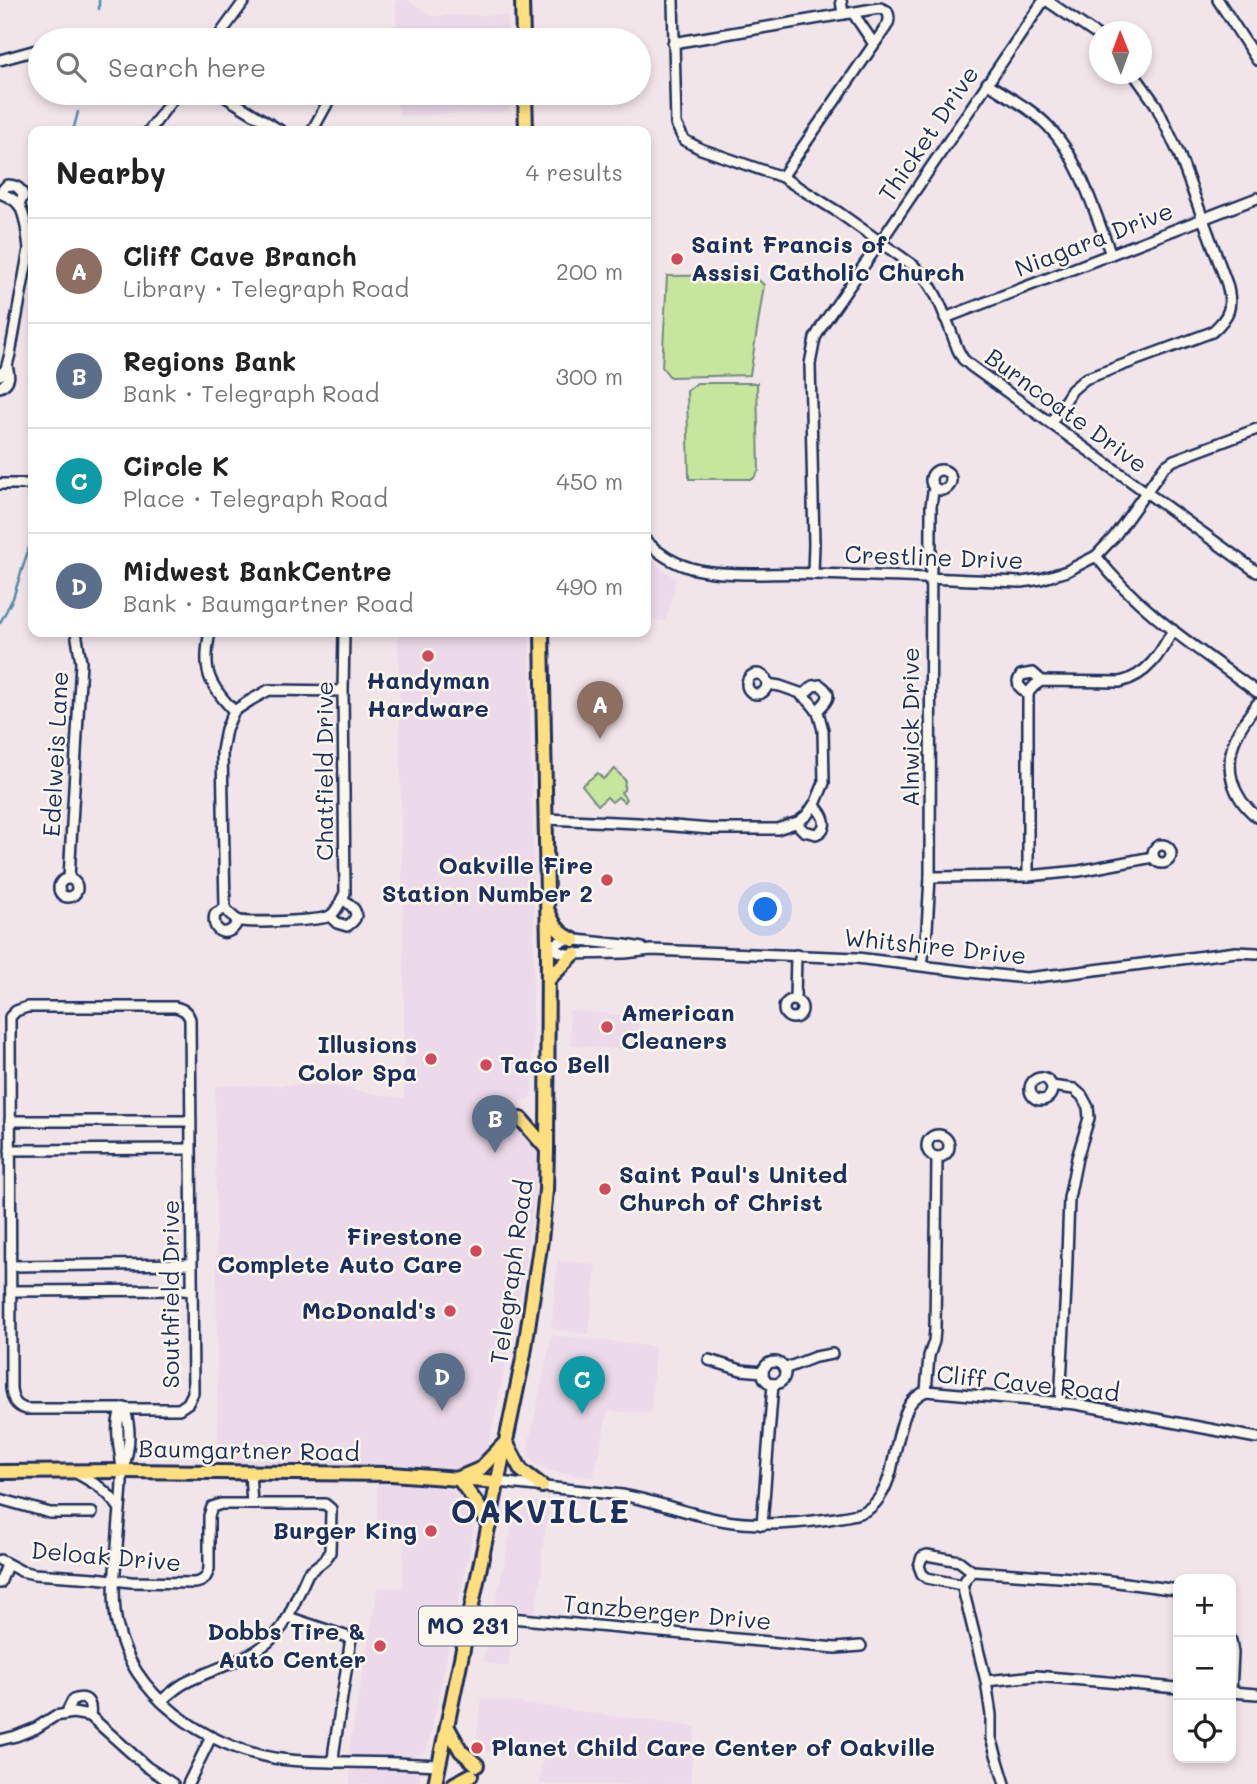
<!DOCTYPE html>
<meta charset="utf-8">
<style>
body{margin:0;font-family:Mali,sans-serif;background:#f2f2f2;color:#222}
.controls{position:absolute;right:21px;bottom:21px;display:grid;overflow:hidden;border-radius:14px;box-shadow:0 4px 10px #0003}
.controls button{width:63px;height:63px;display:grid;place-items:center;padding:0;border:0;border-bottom:2px solid #e0e0e0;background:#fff;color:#222;font:35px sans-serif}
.compass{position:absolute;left:1089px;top:21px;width:63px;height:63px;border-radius:50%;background:#fff;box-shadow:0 4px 10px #0003;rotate:359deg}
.you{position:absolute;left:766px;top:910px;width:24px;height:24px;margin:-18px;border:5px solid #fff;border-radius:50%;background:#1a73e8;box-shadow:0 0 0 10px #1a73e833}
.badge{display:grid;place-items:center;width:46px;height:46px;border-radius:50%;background:#d1495b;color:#fff;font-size:23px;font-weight:700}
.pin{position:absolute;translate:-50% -58px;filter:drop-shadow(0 2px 4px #0008)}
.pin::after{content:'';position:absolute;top:37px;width:24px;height:21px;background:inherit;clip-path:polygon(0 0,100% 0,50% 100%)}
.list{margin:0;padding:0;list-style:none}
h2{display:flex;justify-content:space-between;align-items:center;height:91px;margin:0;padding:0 28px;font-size:30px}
h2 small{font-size:23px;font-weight:400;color:#767676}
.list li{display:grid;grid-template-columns:46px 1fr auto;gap:21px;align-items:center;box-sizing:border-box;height:105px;padding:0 28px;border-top:2px solid #e0e0e0}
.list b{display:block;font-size:26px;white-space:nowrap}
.list p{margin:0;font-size:23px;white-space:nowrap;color:#767676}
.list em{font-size:23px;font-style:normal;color:#767676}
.icon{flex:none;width:38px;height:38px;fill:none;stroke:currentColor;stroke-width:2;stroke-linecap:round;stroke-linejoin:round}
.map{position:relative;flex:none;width:1257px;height:1784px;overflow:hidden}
.search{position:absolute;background:#fff;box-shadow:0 4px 10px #0003;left:28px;top:28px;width:623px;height:77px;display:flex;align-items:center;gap:18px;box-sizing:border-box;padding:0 24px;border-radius:38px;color:#767676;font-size:26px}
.panel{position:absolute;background:#fff;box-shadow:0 4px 10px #0003;left:28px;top:126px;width:623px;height:511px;border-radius:14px}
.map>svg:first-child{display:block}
.built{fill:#ecd9e9}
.green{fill:#c7e59d;stroke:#718a7e;stroke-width:2}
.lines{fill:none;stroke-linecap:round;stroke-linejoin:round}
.stream{stroke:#558ba7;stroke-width:2.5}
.minor-casing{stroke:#1b2f5e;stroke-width:14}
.major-casing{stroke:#1b2f5e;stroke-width:18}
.minor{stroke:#fbf7ec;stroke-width:9}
.major{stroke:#ffdf80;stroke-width:12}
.poi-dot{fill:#d1495b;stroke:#fbf7ec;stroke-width:2.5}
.labels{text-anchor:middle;stroke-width:5;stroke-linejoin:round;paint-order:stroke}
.shield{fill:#fbf7ec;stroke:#5e6b89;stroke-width:2}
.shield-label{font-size:23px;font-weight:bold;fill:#1b2f5e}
.street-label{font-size:24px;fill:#1b2f5e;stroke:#fbf7ec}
.poi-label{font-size:24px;font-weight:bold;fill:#1b2f5e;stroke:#fbf7ec;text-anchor:end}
.district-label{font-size:32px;font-weight:bold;letter-spacing:2px;fill:#1b2f5e;stroke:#fbf7ec}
</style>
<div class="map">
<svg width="1257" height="1784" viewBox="0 0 1257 1784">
<rect width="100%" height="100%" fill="#f2e5ea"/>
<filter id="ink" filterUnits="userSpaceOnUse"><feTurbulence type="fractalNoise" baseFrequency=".0143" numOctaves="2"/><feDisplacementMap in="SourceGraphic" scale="14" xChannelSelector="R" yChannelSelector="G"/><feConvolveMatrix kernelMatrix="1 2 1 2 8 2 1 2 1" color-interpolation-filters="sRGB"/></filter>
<g filter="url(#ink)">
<g class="built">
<path d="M396,0H408L431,16L507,15L508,40H397Z"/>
<path d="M398,93H509V112L399,116Z"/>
<path d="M646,556L676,579L666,621L646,619Z"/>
<path d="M398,632H529L534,920L532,1092L529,1099L520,1101V1126L530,1136L536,1147L538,1156L532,1216L522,1283L486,1459L481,1465L462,1470L414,1466L218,1462L215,1086L325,1085L404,1099V982Z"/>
<path d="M569,1010L640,1017L638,1050L571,1045Z"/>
<path d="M558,1260L596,1265L589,1334L551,1329Z"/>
<path d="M552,1335L655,1347L651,1413L608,1411L594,1477L549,1471L533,1462L527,1452Z"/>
<path d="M377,1482H406L453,1491L464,1498L473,1507L475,1515L474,1528L428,1747L423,1753L414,1755L348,1756L378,1587L403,1588L404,1536L377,1535Z"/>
<path d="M529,1501L550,1503L542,1549V1571L534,1616L514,1624L508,1667L483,1662L516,1507Z"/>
<path d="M482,1698L695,1727L690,1784H540L542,1760L475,1749Z"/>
<path d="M351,1769H414L420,1771V1784H350Z"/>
</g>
<g class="green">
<path d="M753,275L764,285L750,375L670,377L662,367L667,276Z"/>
<path d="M697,383H757L759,470L753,479H689L687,391Z"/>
<path d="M615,769L625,780L624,790L621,792L626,799L624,802L618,797L612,802L607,797L598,805L582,785L598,773L603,779Z"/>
</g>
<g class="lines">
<g class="stream">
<path d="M99,9V0"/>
<path d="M73,131L78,112"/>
<path d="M0,623L13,598L33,535"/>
</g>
<g class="minor-casing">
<g id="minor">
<path d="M673,0L676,124L684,140L701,149L782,177L838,212L914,266C938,288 946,320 958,350L963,359L971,366L1257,572"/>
<path d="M841,0L843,14"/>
<path d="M1046,0L1100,37"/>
<path d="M1218,0L1257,60"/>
<path d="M853,13L874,44"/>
<path d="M216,40L245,0"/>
<path d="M673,43L873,9L880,8L887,11C890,17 890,21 886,27L782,177"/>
<path d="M0,60L40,49"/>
<path d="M987,83C1008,97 1032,109 1049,127C1081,161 1094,212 1111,254"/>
<path d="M219,93L281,131"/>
<path d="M149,131L177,93"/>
<path d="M312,131L333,93"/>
<path d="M0,193C7,196 15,199 19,205C25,214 28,239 29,249L10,354L6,369L0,375"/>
<path d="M0,193L7,185C16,185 21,188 23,196L19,205"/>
<path d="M945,318L1257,198"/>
<path d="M0,387C10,382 10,376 7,366"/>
<path d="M1051,423L1072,390L1085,379L1212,332C1230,316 1233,307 1227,284L1179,154L1156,105L1134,74"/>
<circle cx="941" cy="480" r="10"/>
<path d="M0,484H33"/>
<path d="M646,541C659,554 673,563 691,568C729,578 774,572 813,574C883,576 952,579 1022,582L1041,579L1067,571L1096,556L1114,537L1164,467L1174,460L1257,429"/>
<path d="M1096,556C1139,612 1200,650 1257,692"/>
<path d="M813,574L814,544L810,364L815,338L823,324L881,241L1044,0"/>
<path d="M210,632C202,670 208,684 234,711"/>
<circle cx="757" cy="684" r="10"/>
<path d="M343,691L269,690L251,700L234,711L226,729L222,751L225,908C228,912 233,917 237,920C245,924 321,921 330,916C337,912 341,900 345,893L343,691L344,632"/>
<path d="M1028,695L1019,686L1018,681L1021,675L1033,673L1042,681"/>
<path d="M802,696L813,686L820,685C835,695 826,702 817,711"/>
<path d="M1257,704C1250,714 1241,725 1236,737C1223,767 1232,797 1257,817"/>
<path d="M546,819L638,823L710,829H777L798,822L807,815L816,802L824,783L823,730L818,712L810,702L800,693L780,686L767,684"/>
<path d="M796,823L804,831L816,834C831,827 823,814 814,805"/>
<circle cx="1162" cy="854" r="9"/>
<path d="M1028,876V693L1034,686L1041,681L1120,682C1148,675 1160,654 1173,630"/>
<path d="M930,877L1028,876L1079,871L1153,857"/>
<path d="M69,878L81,662L76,632"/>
<circle cx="68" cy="888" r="9"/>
<path d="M225,908L215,914C210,934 231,940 238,920"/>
<path d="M330,916L337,923L347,926C363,916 355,907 342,899"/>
<path d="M548,947L566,954L625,953L651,950L857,958L978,973L1026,978L1071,973L1236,952L1257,953"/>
<path d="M548,947L567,939L625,945L642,948"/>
<path d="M922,965L927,929L930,877L931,506L933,492L936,489"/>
<circle cx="793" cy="1009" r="9"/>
<path d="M795,1000L796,955"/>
<path d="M27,1007H175C183,1009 187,1011 190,1019L193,1393L188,1403L179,1409H26C15,1406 13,1400 11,1389L10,1017L16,1011Z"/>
<circle cx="1041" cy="1089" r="11"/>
<path d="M1051,1086L1074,1089L1082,1096L1088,1107L1089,1118L1077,1158L1069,1198L1066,1287L1060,1403"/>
<path d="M10,1121H190"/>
<circle cx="938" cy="1146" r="11"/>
<path d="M10,1150L190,1149"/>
<path d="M11,1266L191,1264"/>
<path d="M11,1291L192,1290"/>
<path d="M709,1360L741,1370L763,1372"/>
<circle cx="774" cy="1373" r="11"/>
<path d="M784,1369L815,1357L832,1354"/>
<path d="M926,1391L929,1356L934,1341L935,1329L937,1157"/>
<path d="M124,1408C122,1411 119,1413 119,1417C115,1432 121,1455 122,1470C123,1491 119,1513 118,1534C116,1563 111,1595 117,1624C132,1696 205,1746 274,1758C297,1762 320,1762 343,1762C375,1762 407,1763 439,1765"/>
<path d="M123,1469C130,1448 132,1428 124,1408"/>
<path d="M250,1472L252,1504"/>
<path d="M76,1473C96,1484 107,1490 120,1509"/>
<path d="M498,1482L622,1495C656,1501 688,1514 721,1520C757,1527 794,1524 829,1519C840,1517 854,1516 865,1511C879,1504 887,1485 891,1471C895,1454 901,1418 910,1404C914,1398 920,1394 926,1391L1076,1404L1257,1438"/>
<path d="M0,1499L50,1513H92"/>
<path d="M762,1525L773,1384"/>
<path d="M0,1560L21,1571L34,1574L95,1578L131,1582L194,1583C203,1582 206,1579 209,1569V1516L212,1507L221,1504H325L331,1509V1512L330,1552L326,1559L308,1573L288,1617L351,1638L334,1750L333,1762"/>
<path d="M972,1571L962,1585L986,1681L991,1715V1738L1005,1784"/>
<path d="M0,1583L7,1565"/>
<path d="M962,1585L927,1578L922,1574L919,1566L922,1557L927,1555L959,1561L972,1571L1102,1580L1178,1590"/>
<path d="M470,1612L490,1616L791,1644L836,1648L861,1646"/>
<path d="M1231,1641L1233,1653L1231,1692"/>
<path d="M986,1681L1036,1676L1178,1688"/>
<path d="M1231,1692L1257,1694"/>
<path d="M161,1701C168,1695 175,1689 183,1684C220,1664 268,1658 288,1617"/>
<path d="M66,1714L73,1700C87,1695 92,1702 90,1716"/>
<path d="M0,1740L16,1736L36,1728L55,1716L73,1713L90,1716L147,1767L173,1784"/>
<path d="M188,1784L211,1737"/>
</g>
</g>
<g class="major-casing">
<g id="major">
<path d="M522,0L523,40"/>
<path d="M525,93L526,131"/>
<path d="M549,913C555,927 560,934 574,940"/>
<path d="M548,980L574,954"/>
<path d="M521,1119L547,1149"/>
<path d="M506,1442L521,1470L542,1486"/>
<path d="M0,1472L122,1471L392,1474L498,1482"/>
<path d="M461,1477L480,1469L504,1444"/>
<path d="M458,1478L478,1505L489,1526"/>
<path d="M447,1726L461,1751L477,1765"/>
<path d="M435,1784L524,1354L541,1240L546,1190L547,1149L548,947L542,632"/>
<path d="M454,1784L471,1775"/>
</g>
</g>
<use href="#minor" class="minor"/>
<use href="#major" class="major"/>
</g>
</g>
<g class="poi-dot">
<circle cx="677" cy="259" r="7"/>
<circle cx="428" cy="656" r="7"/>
<circle cx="607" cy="880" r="7"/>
<circle cx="607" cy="1027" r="7"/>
<circle cx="431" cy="1059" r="7"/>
<circle cx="486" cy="1065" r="7"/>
<circle cx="605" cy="1189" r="7"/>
<circle cx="476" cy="1251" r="7"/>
<circle cx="450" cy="1311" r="7"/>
<circle cx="431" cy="1531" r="7"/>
<circle cx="380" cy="1646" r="7"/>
<circle cx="477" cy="1748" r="7"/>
</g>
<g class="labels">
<rect class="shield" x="419" y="1606.5" width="98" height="39" rx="5"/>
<g class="shield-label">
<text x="468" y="1634">MO 231</text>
</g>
<g class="street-label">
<text transform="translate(929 134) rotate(-56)" y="8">Thicket Drive</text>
<text transform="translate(1094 240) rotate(-21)" y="8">Niagara Drive</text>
<text transform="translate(1066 411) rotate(36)" y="8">Burncoate Drive</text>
<text transform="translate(934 558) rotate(2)" y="8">Crestline Drive</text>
<text transform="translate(911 727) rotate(-90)" y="8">Alnwick Drive</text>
<text transform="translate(56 754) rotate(-87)" y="8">Edelweis Lane</text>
<text transform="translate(325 771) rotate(-90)" y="8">Chatfield Drive</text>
<text transform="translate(935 947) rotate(6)" y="8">Whitshire Drive</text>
<text transform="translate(512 1272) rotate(-82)" y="8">Telegraph Road</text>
<text transform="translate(171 1294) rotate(-90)" y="8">Southfield Drive</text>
<text transform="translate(1028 1384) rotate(6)" y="8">Cliff Cave Road</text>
<text transform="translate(249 1451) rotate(1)" y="8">Baumgartner Road</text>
<text transform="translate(106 1557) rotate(5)" y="8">Deloak Drive</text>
<text transform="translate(667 1613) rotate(5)" y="8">Tanzberger Drive</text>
</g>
<g class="poi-label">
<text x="691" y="253" text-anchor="start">Saint Francis of<tspan x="691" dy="28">Assisi Catholic Church</tspan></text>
<text x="428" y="689" text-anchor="middle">Handyman<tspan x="428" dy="28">Hardware</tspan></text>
<text x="593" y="874">Oakville Fire<tspan x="593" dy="28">Station Number 2</tspan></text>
<text x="621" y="1021" text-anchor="start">American<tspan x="621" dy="28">Cleaners</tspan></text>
<text x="417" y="1053">Illusions<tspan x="417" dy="28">Color Spa</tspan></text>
<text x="500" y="1073" text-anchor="start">Taco Bell</text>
<text x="619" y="1183" text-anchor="start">Saint Paul's United<tspan x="619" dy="28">Church of Christ</tspan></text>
<text x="462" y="1245">Firestone<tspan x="462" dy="28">Complete Auto Care</tspan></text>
<text x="436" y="1319">McDonald's</text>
<text x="417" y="1539">Burger King</text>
<text x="366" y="1640">Dobbs Tire &amp;<tspan x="366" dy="28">Auto Center</tspan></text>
<text x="491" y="1756" text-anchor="start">Planet Child Care Center of Oakville</text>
</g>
<g class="district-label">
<text x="541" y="1523">OAKVILLE</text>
</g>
</g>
</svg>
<div class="controls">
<button>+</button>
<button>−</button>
<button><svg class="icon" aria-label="locate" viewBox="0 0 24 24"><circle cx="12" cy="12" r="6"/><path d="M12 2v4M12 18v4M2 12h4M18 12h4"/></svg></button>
</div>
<svg class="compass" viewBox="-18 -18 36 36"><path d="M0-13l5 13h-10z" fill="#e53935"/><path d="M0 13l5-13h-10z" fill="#767676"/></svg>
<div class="you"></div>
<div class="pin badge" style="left:600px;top:739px;background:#8d6e63">A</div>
<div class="pin badge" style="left:495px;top:1153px;background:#5c6f8a">B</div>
<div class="pin badge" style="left:582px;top:1414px;background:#0f9aa8">C</div>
<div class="pin badge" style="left:442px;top:1411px;background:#5c6f8a">D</div>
<div class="search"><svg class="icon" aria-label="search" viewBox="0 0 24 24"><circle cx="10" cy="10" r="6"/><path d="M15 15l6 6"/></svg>Search here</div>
<section class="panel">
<h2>Nearby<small>4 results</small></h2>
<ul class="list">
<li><span class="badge" style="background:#8d6e63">A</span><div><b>Cliff Cave Branch</b><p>Library · Telegraph Road</p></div><em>200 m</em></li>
<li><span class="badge" style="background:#5c6f8a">B</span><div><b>Regions Bank</b><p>Bank · Telegraph Road</p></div><em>300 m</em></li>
<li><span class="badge" style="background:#0f9aa8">C</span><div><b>Circle K</b><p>Place · Telegraph Road</p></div><em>450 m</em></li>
<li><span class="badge" style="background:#5c6f8a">D</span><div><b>Midwest BankCentre</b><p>Bank · Baumgartner Road</p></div><em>490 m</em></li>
</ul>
</section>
</div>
